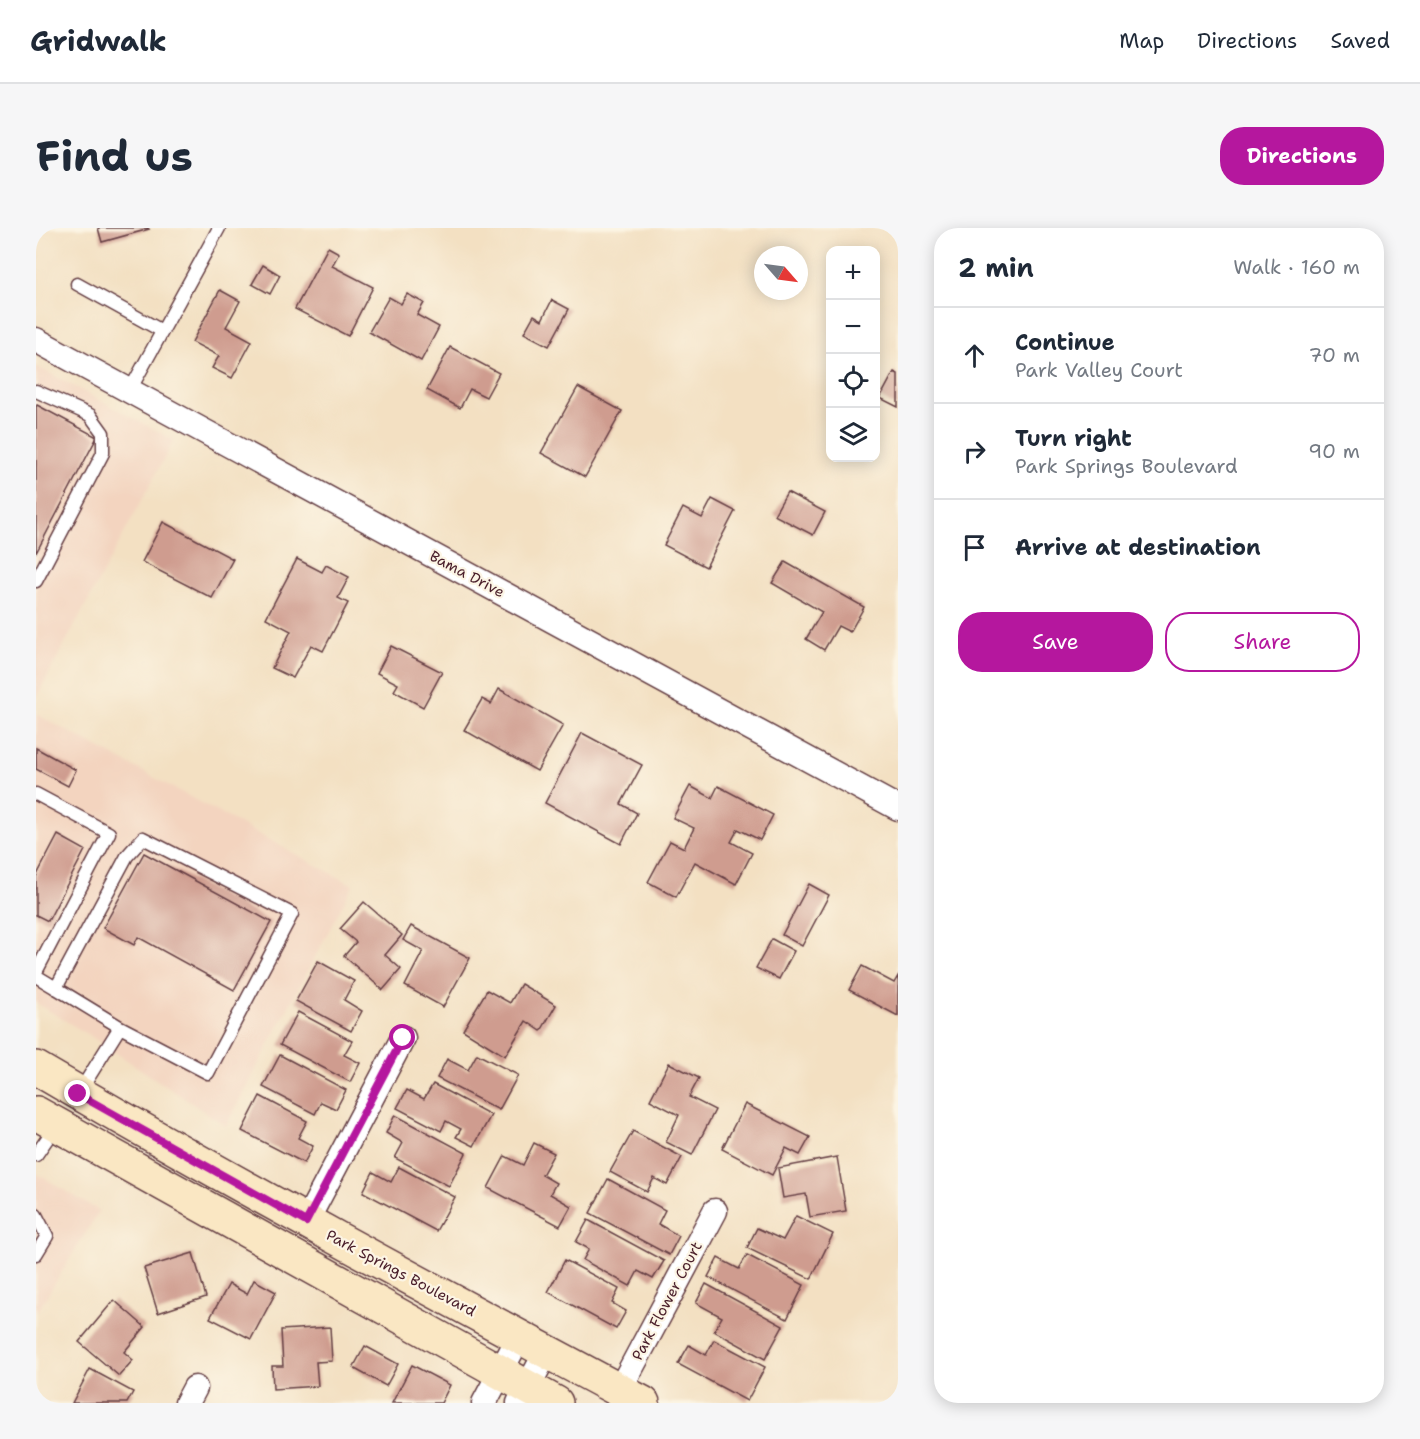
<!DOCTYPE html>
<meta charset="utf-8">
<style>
body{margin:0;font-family:"Shantell Sans",sans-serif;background:#f6f6f7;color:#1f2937}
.controls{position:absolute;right:18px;top:18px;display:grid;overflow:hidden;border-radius:12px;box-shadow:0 3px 15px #0003}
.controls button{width:54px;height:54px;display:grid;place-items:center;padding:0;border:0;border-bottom:2px solid #e0e1e3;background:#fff;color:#1f2937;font:30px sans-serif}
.compass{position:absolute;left:718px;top:18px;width:54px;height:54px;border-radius:50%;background:#fff;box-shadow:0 3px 15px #0003;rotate:118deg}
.stop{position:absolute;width:18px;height:18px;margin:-14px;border:4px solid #b5179e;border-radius:50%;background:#fff}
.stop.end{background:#b5179e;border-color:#fff;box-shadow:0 2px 6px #0008}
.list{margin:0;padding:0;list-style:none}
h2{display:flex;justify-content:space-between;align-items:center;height:78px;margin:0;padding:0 24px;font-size:26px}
h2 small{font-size:20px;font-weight:400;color:#747a83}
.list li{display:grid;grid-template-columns:39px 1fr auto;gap:18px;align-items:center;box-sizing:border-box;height:96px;padding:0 24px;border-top:2px solid #e0e1e3}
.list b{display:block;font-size:22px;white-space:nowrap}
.list p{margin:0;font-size:20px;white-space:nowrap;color:#747a83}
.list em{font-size:20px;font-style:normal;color:#747a83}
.actions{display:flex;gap:12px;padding:18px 24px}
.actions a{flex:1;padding:14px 0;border:2px solid #b5179e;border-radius:24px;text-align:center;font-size:21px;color:#b5179e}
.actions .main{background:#b5179e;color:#fff}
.icon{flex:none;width:33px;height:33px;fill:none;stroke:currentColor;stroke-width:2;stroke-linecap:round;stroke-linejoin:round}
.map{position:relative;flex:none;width:862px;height:1175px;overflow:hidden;border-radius:24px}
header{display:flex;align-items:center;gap:36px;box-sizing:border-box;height:84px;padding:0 30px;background:#fff;border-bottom:2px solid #e0e1e3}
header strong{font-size:28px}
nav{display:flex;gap:33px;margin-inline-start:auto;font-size:21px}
.intro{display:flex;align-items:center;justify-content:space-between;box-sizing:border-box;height:144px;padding:0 36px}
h1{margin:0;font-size:42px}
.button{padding:15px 27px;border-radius:24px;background:#b5179e;color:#fff;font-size:21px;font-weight:700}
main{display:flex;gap:36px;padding:0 36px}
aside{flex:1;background:#fff;border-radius:24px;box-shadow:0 3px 15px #0003}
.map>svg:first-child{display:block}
.built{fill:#f3d4bf}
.building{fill:#cf9c8f}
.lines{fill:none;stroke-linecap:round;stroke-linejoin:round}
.lane-casing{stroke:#633c42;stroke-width:15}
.street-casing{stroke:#633c42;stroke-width:27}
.secondary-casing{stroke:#633c42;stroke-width:36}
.lane{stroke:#fff;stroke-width:12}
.street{stroke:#fff;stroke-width:24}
.secondary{stroke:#fae7c3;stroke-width:33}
.route{stroke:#b5179e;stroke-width:8}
.labels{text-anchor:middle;stroke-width:4.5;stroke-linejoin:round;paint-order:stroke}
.street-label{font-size:15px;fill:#4a1f2b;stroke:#fcf5e5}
</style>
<header>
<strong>Gridwalk</strong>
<nav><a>Map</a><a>Directions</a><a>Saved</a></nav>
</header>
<div class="intro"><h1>Find us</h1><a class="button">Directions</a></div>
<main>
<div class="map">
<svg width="862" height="1175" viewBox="0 0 862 1175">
<rect width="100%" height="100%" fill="#fcf5e5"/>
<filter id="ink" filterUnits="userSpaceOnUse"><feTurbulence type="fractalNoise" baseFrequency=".0167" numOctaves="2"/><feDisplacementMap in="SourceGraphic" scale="12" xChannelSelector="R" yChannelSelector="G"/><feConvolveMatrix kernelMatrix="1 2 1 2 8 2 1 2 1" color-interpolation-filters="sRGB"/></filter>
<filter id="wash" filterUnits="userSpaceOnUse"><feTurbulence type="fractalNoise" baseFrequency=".008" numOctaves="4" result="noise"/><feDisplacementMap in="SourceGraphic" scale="24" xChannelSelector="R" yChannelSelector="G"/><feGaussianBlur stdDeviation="1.35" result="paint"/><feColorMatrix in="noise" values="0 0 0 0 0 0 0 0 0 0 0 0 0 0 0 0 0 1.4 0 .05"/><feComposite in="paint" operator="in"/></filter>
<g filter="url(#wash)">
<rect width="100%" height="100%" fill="#f3e0c2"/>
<g class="built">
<path d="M0,138L138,212L0,470Z"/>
<path d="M0,486L317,657L190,898L53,807L0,775Z"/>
<path d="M0,945L63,983L0,1086Z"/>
</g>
<g id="blocks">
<g class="building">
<path d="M62,0H112L113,1L66,14Z"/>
<path d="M292,19L303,25L296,38L337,59L312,108L259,81Z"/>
<path d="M227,37L244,47L234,66L216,56Z"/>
<path d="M184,62L204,73L190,99L216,113L196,150L176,140L183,128L156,114Z"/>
<path d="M371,66L388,75L381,87L403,99L385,133L333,104L353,69L365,76Z"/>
<path d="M516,72L533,81L513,118L488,105L498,87L506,92Z"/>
<path d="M414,119L463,145L450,169L434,161L424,180L391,162Z"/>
<path d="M858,144L862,146V179L844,170Z"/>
<path d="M542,159L586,183L549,249L505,225Z"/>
<path d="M1,177L61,209L0,325V179Z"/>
<path d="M751,264L789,284L777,307L738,287Z"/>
<path d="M676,271L699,283L670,339L628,317L647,280L666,290Z"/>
<path d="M127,294L197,331L176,370L106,334Z"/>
<path d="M261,331L286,344L290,337L313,349L302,370L312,375L287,423L275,417L257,450L236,440L255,403L230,390Z"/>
<path d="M749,334L828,379L814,404L802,398L788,422L770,411L786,384L736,355Z"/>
<path d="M355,418L406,444L387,479L358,463L362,456L341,445Z"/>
<path d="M463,461L527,497L501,543L428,502L446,471L455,476Z"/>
<path d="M546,505L606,537L585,576L601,585L585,616L509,575Z"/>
<path d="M0,520L40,542L32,558L0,541Z"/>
<path d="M654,558L676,570L682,558L737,587L724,612L702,601L695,614L716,625L700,656L659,634L640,669L612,654L634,613L648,620L658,600L637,590Z"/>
<path d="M22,607L49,622L12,693L0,687V649Z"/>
<path d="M108,625L235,694L198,762L102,709L98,717L67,700Z"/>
<path d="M773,656L793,667L766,718L746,707Z"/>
<path d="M328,674L366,707L349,727L365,741L347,762L308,728L320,714L304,701Z"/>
<path d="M375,698L434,730L407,779L369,758L387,723L367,712Z"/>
<path d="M736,711L758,723L743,751L720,740Z"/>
<path d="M282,733L318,753L308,772L326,783L315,803L260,773Z"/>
<path d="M826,738L858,755L862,748V788L813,762Z"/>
<path d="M485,756L520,777L505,803L490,793L469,828L427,802L451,762L474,775Z"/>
<path d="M262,784L316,813L308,827L324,835L314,854L244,817Z"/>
<path d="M441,826L482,847L463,882L401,850L411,831L432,842Z"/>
<path d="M244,827L310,862L300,881L285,874L279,886L227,859Z"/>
<path d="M633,835L663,850L653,869L679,882L656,927L630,914L643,887L614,872Z"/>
<path d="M397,856L455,887L438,918L420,909L425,901L410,893L405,903L361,880L371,862L388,871Z"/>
<path d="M224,868L271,893L262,910L277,918L268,935L206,903Z"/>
<path d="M709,876L774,909L764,927L750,920L736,947L686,921Z"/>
<path d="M359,887L430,925L413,958L359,930L367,915L350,905Z"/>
<path d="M597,903L646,929L631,957L618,950L611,964L574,944Z"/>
<path d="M498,915L518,925L506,947L520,955L514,966L535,978L524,998L452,960L469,928L487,937Z"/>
<path d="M801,929L810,983L774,989L770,966L747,970L742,940Z"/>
<path d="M363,939L419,969L400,1003L327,964L337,944L355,954Z"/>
<path d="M572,951L629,982L622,996L643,1008L633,1027L554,985Z"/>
<path d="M760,988L797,1006L775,1051L711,1020L721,1000L747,1012Z"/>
<path d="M552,992L628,1033L617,1051L602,1043L594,1058L547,1032L553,1021L540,1014Z"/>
<path d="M157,1025L170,1069L122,1085L108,1040Z"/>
<path d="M711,1027L768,1057L751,1091L672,1049L682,1030L703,1041Z"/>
<path d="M529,1032L583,1061L576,1075L590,1083L580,1101L512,1064Z"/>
<path d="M218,1052L240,1064L215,1111L174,1090L193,1056L211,1066Z"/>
<path d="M670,1056L747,1098L729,1131L678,1103L686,1089L660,1075Z"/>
<path d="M78,1072L109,1099L88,1124L97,1132L83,1148L43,1114Z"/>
<path d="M294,1099L296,1133L280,1134L282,1158L237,1161L236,1138H247L245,1102Z"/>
<path d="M678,1112L729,1139L711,1173L642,1136L653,1117L670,1127Z"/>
<path d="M329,1118L362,1136L350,1158L317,1140Z"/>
<path d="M376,1137L414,1157L405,1175H356Z"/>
<path d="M54,1141L97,1164L91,1175H36Z"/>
</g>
</g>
</g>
<g filter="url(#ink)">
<use href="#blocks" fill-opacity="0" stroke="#633c42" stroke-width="1.5"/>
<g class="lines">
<g class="lane-casing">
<g id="lane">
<path d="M41,56L126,103"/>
<path d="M94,162L183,0"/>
<path d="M0,163L54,187L67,205V225L0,353"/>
<path d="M0,566L73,605L0,744"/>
<path d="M0,748L20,760"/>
<path d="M44,863L84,799L172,845L256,686L107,610L91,628L20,760L84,799"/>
<path d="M0,927L20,898"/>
<path d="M0,987L11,1008L0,1026"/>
</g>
</g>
<g class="street-casing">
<g id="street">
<path d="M0,112L862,580"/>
<path d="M270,994L367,810"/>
<path d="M583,1163L679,983"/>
<path d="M151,1175L159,1160"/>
<path d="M448,1175L483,1109"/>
<path d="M483,1175L511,1123"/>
</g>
</g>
<g class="secondary-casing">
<g id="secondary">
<path d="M0,840C199,957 403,1066 607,1175"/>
<path d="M0,885L520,1175"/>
</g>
</g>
<use href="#lane" class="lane"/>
<use href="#street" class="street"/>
<use href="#secondary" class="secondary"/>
</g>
</g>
<g class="lines" filter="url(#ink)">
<path class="route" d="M42,866L270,994L367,810"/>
</g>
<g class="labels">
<g class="street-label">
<text transform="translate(431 346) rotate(28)" y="5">Bama Drive</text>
<text transform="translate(365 1045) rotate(28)" y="5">Park Springs Boulevard</text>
<text transform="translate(631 1073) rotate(-62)" y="5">Park Flower Court</text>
</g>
</g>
</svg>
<div class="controls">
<button>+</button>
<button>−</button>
<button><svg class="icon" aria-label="locate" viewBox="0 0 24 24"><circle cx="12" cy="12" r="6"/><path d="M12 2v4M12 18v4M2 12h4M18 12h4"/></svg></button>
<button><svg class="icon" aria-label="layers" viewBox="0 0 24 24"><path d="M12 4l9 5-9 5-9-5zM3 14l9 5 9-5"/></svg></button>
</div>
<svg class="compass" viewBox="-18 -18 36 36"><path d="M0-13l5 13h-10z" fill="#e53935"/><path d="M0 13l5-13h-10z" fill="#747a83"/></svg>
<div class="stop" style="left:367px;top:810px"></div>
<div class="stop end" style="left:42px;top:866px"></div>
</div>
<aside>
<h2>2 min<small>Walk · 160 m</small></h2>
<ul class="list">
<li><svg class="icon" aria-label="ahead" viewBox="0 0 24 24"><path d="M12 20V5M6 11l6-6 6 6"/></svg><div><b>Continue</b><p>Park Valley Court</p></div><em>70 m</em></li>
<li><svg class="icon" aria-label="right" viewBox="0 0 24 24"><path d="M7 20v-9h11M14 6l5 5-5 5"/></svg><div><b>Turn right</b><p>Park Springs Boulevard</p></div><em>90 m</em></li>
<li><svg class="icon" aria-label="arrive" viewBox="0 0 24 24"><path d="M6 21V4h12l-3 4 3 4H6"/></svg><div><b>Arrive at destination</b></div></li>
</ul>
<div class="actions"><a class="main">Save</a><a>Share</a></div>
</aside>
</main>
